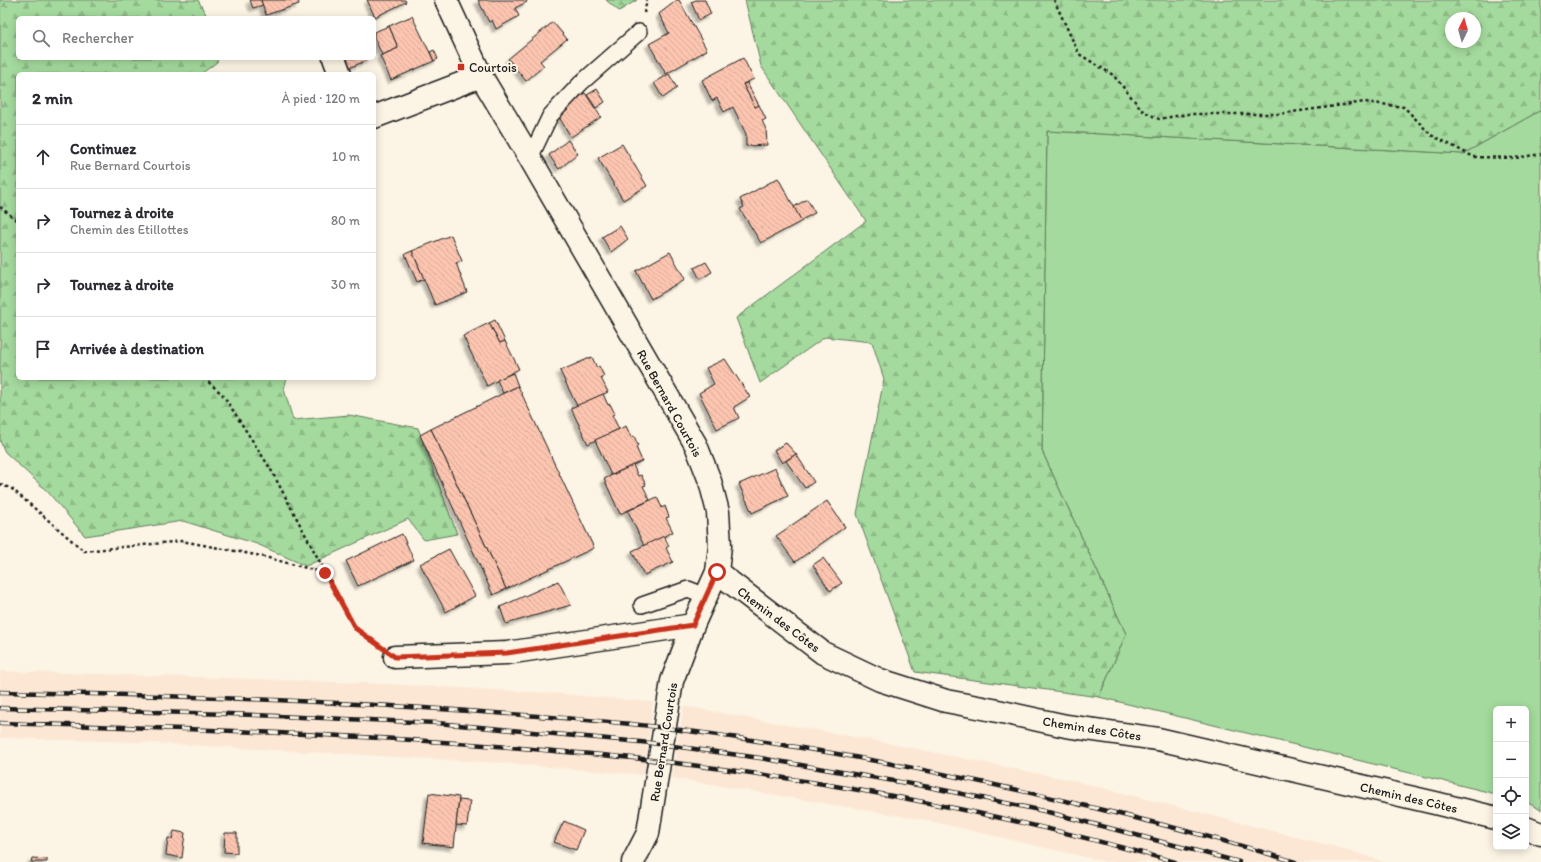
<!DOCTYPE html>
<html lang="fr">
<meta charset="utf-8">
<style>
body{margin:0;font-family:Itim,sans-serif;background:#f2f2f3;color:#2b2b33}
.controls{position:absolute;right:12px;bottom:12px;display:grid;overflow:hidden;border-radius:6px;box-shadow:0 2px 10px #0003}
.controls button{width:36px;height:36px;display:grid;place-items:center;padding:0;border:0;border-bottom:1px solid #e1e1e2;background:#fff;color:#2b2b33;font:20px sans-serif}
.compass{position:absolute;left:1445px;top:12px;width:36px;height:36px;border-radius:50%;background:#fff;box-shadow:0 2px 10px #0003;rotate:5deg}
.stop{position:absolute;width:12px;height:12px;margin:-9px;border:3px solid #c8321e;border-radius:50%;background:#fff}
.stop.end{background:#c8321e;border-color:#fff;box-shadow:0 1px 4px #0008}
.list{margin:0;padding:0;list-style:none}
h2{display:flex;justify-content:space-between;align-items:center;height:52px;margin:0;padding:0 16px;font-size:17px}
h2 small{font-size:13px;font-weight:400;color:#7c7c81}
.list li{display:grid;grid-template-columns:26px 1fr auto;gap:12px;align-items:center;box-sizing:border-box;height:64px;padding:0 16px;border-top:1px solid #e1e1e2}
.list b{display:block;font-size:15px;white-space:nowrap}
.list p{margin:0;font-size:13px;white-space:nowrap;color:#7c7c81}
.list em{font-size:13px;font-style:normal;color:#7c7c81}
.icon{flex:none;width:22px;height:22px;fill:none;stroke:currentColor;stroke-width:2;stroke-linecap:round;stroke-linejoin:round}
.map{position:relative;flex:none;width:1541px;height:862px;overflow:hidden}
.search{position:absolute;background:#fff;box-shadow:0 2px 10px #0003;left:16px;top:16px;width:360px;height:44px;display:flex;align-items:center;gap:10px;box-sizing:border-box;padding:0 14px;border-radius:6px;color:#7c7c81;font-size:15px}
.panel{position:absolute;background:#fff;box-shadow:0 2px 10px #0003;left:16px;top:72px;width:360px;height:308px;border-radius:6px}
.map>svg:first-child{display:block}
.built{fill:#fce7d5}
.grass{fill:#a4da9d;stroke:#607b5c}
.forest{fill:url(#forest-firs);stroke:#607b5c;fill-rule:evenodd}
.building{fill:url(#building-back-hatch);stroke:#1c1c1c;filter:url(#shadow)}
.lines{fill:none;stroke-linecap:round;stroke-linejoin:round}
.lane-casing{stroke:#1c1c1c;stroke-width:18}
.street-casing{stroke:#1c1c1c;stroke-width:25}
.path{stroke:#1c1c1c;stroke-width:2.5;stroke-dasharray:3 3;stroke-linecap:butt}
.lane{stroke:#fcf5e5;stroke-width:15}
.street{stroke:#fcf5e5;stroke-width:22}
.rail-casing{stroke:#1c1c1c;stroke-width:4.5}
.rail{stroke:#fcf5e5;stroke-width:3;stroke-dasharray:9;stroke-linecap:butt}
.route{stroke:#c8321e;stroke-width:5}
.poi-dot{fill:#c8321e;stroke:#fcf5e5;stroke-width:1.5}
.labels{text-anchor:middle;stroke-width:4;stroke-linejoin:round;paint-order:stroke}
.poi-label{font-size:13px;fill:#1c1c1c;stroke:#fcf5e5;text-anchor:start}
.street-label{font-size:13px;fill:#1c1c1c;stroke:#fcf5e5}
</style>
<div class="map">
<svg width="1541" height="862" viewBox="0 0 1541 862">
<defs>
<pattern id="forest-firs" width="22" height="20" patternUnits="userSpaceOnUse"><rect width="22" height="20" fill="#a4da9d"/><path d="M5 1l3.5 6h-7zM16 11l3.5 6h-7z" fill="#8dba87"/></pattern>
<pattern id="building-back-hatch" width="6" height="6" patternUnits="userSpaceOnUse"><rect width="6" height="6" fill="#fcc5b0"/><path d="M-1 5l2 2M0 0l6 6M5-1l2 2" fill="none" stroke="#d7a997"/></pattern>
<filter id="shadow"><feDropShadow dx="-3.5" dy="3.5" stdDeviation="1" flood-color="#0004"/></filter>
</defs>
<rect width="100%" height="100%" fill="#fcf5e5"/>
<filter id="ink" filterUnits="userSpaceOnUse"><feTurbulence type="fractalNoise" baseFrequency=".025" numOctaves="2"/><feDisplacementMap in="SourceGraphic" scale="8" xChannelSelector="R" yChannelSelector="G"/><feConvolveMatrix kernelMatrix="1 2 1 2 8 2 1 2 1" color-interpolation-filters="sRGB"/></filter>
<g filter="url(#ink)">
<g class="built">
<path d="M0,671L229,678L389,684L552,693L653,702L644,775L500,763L135,742L0,738Z"/>
<path d="M684,706L882,742L1071,780L1352,851L1384,862H1106L925,820L671,778Z"/>
</g>
<path class="grass" d="M1541,110V810L1526,802V709H1496V794L1099,697L1126,634L1042,451L1047,131L1463,154Z"/>
<g class="forest">
<path d="M0,0H198L208,18H18V58H218L217,62L201,74H18V378H287L284,389L293,420L349,415L418,428L457,534L424,540L408,519L306,566L257,544L183,521L85,536L48,492L5,452L0,441Z"/>
<path d="M606,0H637L619,11Z"/>
<path d="M745,0H1541V110L1463,154L1047,131L1042,451L1126,634L1099,697L915,672L857,514L884,379L872,342L825,337L760,383L736,318L866,221L761,66ZM1451,18H1475V42H1451Z"/>
</g>
<g class="building">
<path d="M250,0H261L263,5L253,8Z"/>
<path d="M261,0H298L299,4L266,15Z"/>
<path d="M367,0H405L406,2L375,17Z"/>
<path d="M478,0H526L527,2L515,8L519,16L496,29L492,20L489,22Z"/>
<path d="M677,0H679L707,50L666,74L649,44L669,33L659,14Z"/>
<path d="M696,0H705L711,14L699,20L691,2Z"/>
<path d="M412,16L434,61L391,80L380,56L398,48L389,26Z"/>
<path d="M553,22L567,39L540,61L544,66L526,81L508,59Z"/>
<path d="M389,26L398,48L382,55L374,37V32Z"/>
<path d="M434,50L438,59L434,61L430,52Z"/>
<path d="M344,58H370V59L349,68Z"/>
<path d="M743,58L754,79L743,84L755,107L759,105L766,119L762,121L766,129L767,145L746,146V134L733,107L724,112L717,98L712,101L702,80Z"/>
<path d="M669,74L677,88L663,98L654,83Z"/>
<path d="M747,83L759,105L755,107L743,84Z"/>
<path d="M597,89L605,102L596,108L587,95Z"/>
<path d="M585,93L601,117L571,137L556,112Z"/>
<path d="M568,140L578,154L559,169L549,155Z"/>
<path d="M622,144L647,186L623,200L598,158Z"/>
<path d="M778,178L802,221L761,243L740,209L744,207L740,199Z"/>
<path d="M807,199L815,213L801,220L794,207Z"/>
<path d="M620,226L628,239L611,252L602,237Z"/>
<path d="M451,235L462,261L456,263L467,292L435,305L412,251Z"/>
<path d="M412,251L424,279L417,282L405,254Z"/>
<path d="M670,252L685,279L651,299L636,271Z"/>
<path d="M706,262L712,272L700,279L694,268Z"/>
<path d="M495,320L505,341L500,343L489,323Z"/>
<path d="M489,323L500,343L505,341L519,369L487,386L463,336Z"/>
<path d="M592,357L597,368L599,366L604,376L601,378L608,392L577,406L560,371Z"/>
<path d="M725,359L750,397L734,407L739,418L717,429L699,393L714,384L706,368Z"/>
<path d="M513,373L518,386L503,393L497,380Z"/>
<path d="M518,386L594,548L506,589L431,429Z"/>
<path d="M603,394L608,405L610,404L615,414L612,415L619,429L588,444L571,408Z"/>
<path d="M626,426L631,437L634,436L638,445L636,447L642,461L611,475L595,440Z"/>
<path d="M431,429L506,589L493,595L420,435Z"/>
<path d="M786,443L796,454L782,463L774,450Z"/>
<path d="M796,454L814,482L805,488L786,461Z"/>
<path d="M633,465L638,476L641,475L646,485L643,486L650,500L620,514L604,479Z"/>
<path d="M775,468L788,496L752,513L739,484Z"/>
<path d="M657,497L662,508L665,506L669,517L666,518L673,532L644,546L628,511Z"/>
<path d="M827,501L845,527L795,562L776,536Z"/>
<path d="M402,534L414,560L358,586L346,561Z"/>
<path d="M664,536L669,546L666,548L673,562L644,575L632,551Z"/>
<path d="M449,549L475,596L446,612L420,564Z"/>
<path d="M823,558L842,583L830,591L813,565Z"/>
<path d="M558,581L571,605L506,624L500,607Z"/>
<path d="M429,793L459,797L454,847L423,843Z"/>
<path d="M459,800L470,801L467,826L456,825Z"/>
<path d="M564,821L584,830L576,850L554,842Z"/>
<path d="M174,831L185,833L182,858L166,855L168,838L172,839Z"/>
<path d="M225,833H237V853L224,852Z"/>
<path d="M32,858L47,859V862H31Z"/>
</g>
<g class="lines">
<g class="lane-casing">
<g id="lane">
<path d="M530,158L550,116L581,83L639,32"/>
<path d="M642,605L688,589L706,596"/>
</g>
</g>
<g class="street-casing">
<g id="street">
<path d="M446,0L481,76L530,158L696,445L710,481L718,512L720,546L717,572L693,625L672,681L648,833L633,862"/>
<path d="M334,58L340,74"/>
<path d="M374,117L481,76"/>
<path d="M717,572L823,653L880,680L946,701L993,710L1066,726L1158,739L1435,803L1496,818"/>
<path d="M395,657L507,653L693,625"/>
<path d="M1526,828L1541,834"/>
</g>
</g>
<g class="path">
<path d="M1054,0L1079,54L1113,75L1143,111L1159,119L1188,114H1278L1365,102L1404,107L1431,135L1474,157L1515,158L1541,154"/>
<path d="M644,13L647,0"/>
<path d="M0,207L18,221"/>
<path d="M204,378L223,395L270,468L355,628L375,643"/>
<path d="M0,484L12,489L84,551L182,541L261,556L325,573"/>
</g>
<use href="#lane" class="lane"/>
<use href="#street" class="street"/>
<g class="rail-casing">
<g id="rail">
<path d="M0,692C160,695 321,700 481,712C540,716 599,720 658,727C810,746 962,775 1111,812C1173,827 1235,843 1295,862"/>
<path d="M0,708L230,714L437,723L651,743L760,758L929,787L1044,811L1239,862"/>
<path d="M0,723C185,729 370,734 554,751C592,754 629,757 667,762C836,782 1011,815 1175,862"/>
</g>
</g>
<use href="#rail" class="rail"/>
</g>
</g>
<g class="lines" filter="url(#ink)">
<path class="route" d="M325,573L355,628L395,657L507,653L693,625L717,572"/>
</g>
<rect class="poi-dot" x="457" y="63" width="8" height="8" rx="2"/>
<g class="labels">
<g class="poi-label">
<text x="469" y="72">Courtois</text>
</g>
<g class="street-label">
<text transform="translate(670 403) rotate(61)" y="5">Rue Bernard Courtois</text>
<text transform="translate(779 619) rotate(37)" y="5">Chemin des Côtes</text>
<text transform="translate(1092 728) rotate(9)" y="5">Chemin des Côtes</text>
<text transform="translate(663 742) rotate(-81)" y="5">Rue Bernard Courtois</text>
<text transform="translate(1409 797) rotate(13)" y="5">Chemin des Côtes</text>
</g>
</g>
</svg>
<div class="controls">
<button>+</button>
<button>−</button>
<button><svg class="icon" aria-label="locate" viewBox="0 0 24 24"><circle cx="12" cy="12" r="6"/><path d="M12 2v4M12 18v4M2 12h4M18 12h4"/></svg></button>
<button><svg class="icon" aria-label="layers" viewBox="0 0 24 24"><path d="M12 4l9 5-9 5-9-5zM3 14l9 5 9-5"/></svg></button>
</div>
<svg class="compass" viewBox="-18 -18 36 36"><path d="M0-13l5 13h-10z" fill="#e53935"/><path d="M0 13l5-13h-10z" fill="#7c7c81"/></svg>
<div class="stop" style="left:717px;top:572px"></div>
<div class="stop end" style="left:325px;top:573px"></div>
<div class="search"><svg class="icon" aria-label="search" viewBox="0 0 24 24"><circle cx="10" cy="10" r="6"/><path d="M15 15l6 6"/></svg>Rechercher</div>
<section class="panel">
<h2>2 min<small>À pied · 120 m</small></h2>
<ul class="list">
<li><svg class="icon" aria-label="ahead" viewBox="0 0 24 24"><path d="M12 20V5M6 11l6-6 6 6"/></svg><div><b>Continuez</b><p>Rue Bernard Courtois</p></div><em>10 m</em></li>
<li><svg class="icon" aria-label="right" viewBox="0 0 24 24"><path d="M7 20v-9h11M14 6l5 5-5 5"/></svg><div><b>Tournez à droite</b><p>Chemin des Etillottes</p></div><em>80 m</em></li>
<li><svg class="icon" aria-label="right" viewBox="0 0 24 24"><path d="M7 20v-9h11M14 6l5 5-5 5"/></svg><div><b>Tournez à droite</b></div><em>30 m</em></li>
<li><svg class="icon" aria-label="arrive" viewBox="0 0 24 24"><path d="M6 21V4h12l-3 4 3 4H6"/></svg><div><b>Arrivée à destination</b></div></li>
</ul>
</section>
</div>
